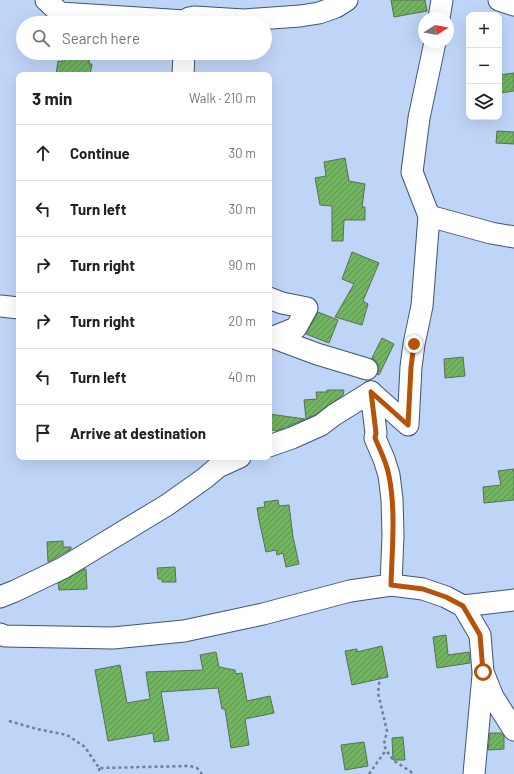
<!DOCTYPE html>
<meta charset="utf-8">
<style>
body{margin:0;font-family:Barlow,sans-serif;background:#f2f2f2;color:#202124}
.controls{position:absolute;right:12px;top:12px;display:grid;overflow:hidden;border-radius:8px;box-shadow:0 4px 16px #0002}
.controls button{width:36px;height:36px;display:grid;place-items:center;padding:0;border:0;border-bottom:1px solid #e0e0e0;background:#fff;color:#202124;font:20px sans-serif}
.compass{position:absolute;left:418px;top:12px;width:36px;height:36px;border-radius:50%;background:#fff;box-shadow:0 4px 16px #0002;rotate:79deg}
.stop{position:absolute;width:12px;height:12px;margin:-9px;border:3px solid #b45309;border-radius:50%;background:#fff}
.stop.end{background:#b45309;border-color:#fff;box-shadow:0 1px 4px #0008}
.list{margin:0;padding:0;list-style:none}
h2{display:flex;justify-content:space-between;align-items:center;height:52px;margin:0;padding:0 16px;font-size:17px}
h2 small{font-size:13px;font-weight:400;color:#757577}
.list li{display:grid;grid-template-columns:26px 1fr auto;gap:12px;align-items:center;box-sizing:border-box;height:56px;padding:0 16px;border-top:1px solid #e0e0e0}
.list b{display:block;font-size:15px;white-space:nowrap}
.list em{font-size:13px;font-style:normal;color:#757577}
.icon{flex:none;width:22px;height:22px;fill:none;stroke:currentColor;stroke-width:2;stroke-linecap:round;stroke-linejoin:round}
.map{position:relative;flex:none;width:514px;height:774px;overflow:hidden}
.search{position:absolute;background:#fff;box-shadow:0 4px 16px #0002;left:16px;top:16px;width:256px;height:44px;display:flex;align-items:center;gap:10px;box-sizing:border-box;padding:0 14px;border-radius:22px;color:#757577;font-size:15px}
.panel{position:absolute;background:#fff;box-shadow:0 4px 16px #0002;left:16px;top:72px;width:256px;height:388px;border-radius:8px}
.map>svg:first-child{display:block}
.building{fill:url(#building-hatch);stroke:#587051}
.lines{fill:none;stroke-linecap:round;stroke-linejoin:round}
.minor-casing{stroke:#405371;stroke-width:23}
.path{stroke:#6e7e96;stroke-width:2.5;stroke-dasharray:3 3;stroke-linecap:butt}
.minor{stroke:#fff;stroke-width:21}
.route{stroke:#b45309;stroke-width:5}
</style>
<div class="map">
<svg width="514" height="774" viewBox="0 0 514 774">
<defs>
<pattern id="building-hatch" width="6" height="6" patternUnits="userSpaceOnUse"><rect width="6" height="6" fill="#73b362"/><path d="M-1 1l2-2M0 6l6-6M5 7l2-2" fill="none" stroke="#5d9151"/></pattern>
</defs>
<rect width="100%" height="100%" fill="#bfd5f8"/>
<g class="building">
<path d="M391,0H425L427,11L394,17Z"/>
<path d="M68,53L90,55L89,64H92L90,75H56L58,61L62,62L63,57L67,58Z"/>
<path d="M514,73V91L500,93L499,75Z"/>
<path d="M497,131L514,132V144L496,143Z"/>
<path d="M345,158L349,181L365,184L362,207H365V220H344L343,241H332V206L320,205L315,178L326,176L324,162Z"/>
<path d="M352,252L379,263L363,301L368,304L362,325L335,317L354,284L342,279Z"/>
<path d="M318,312L338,320L329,343L306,334Z"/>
<path d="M382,338L394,344L379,375L377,374L379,366L376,361L372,358Z"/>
<path d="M463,357L465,376L445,378L444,359Z"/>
<path d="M327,390H344L343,395L315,415L306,419L304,400L317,399L316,392H327Z"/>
<path d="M269,414L305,419L277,431L269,429Z"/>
<path d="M514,469V500L484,503L483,487L501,485L498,471Z"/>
<path d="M278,500L279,506L289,505L293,537L299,564L286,567L283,553L277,555L276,550L266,552L259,520L257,508L265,507L264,502Z"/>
<path d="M63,541V547H71V549L48,562L47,542Z"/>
<path d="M175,567L176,582H162V579H158L157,568Z"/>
<path d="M84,569H86L87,589L59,590L58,583Z"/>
<path d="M446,635L448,655L469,652L470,663L437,668L433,637Z"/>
<path d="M382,646L388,677L352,685L345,651L357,649V652Z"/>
<path d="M216,652L219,667L235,670L236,674L242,673L247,701L270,696L274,713L245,719L249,745L231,748L225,709H222L218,688L161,692L169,740L154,742L153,733L108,741L95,670L120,665L127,703L150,699L146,672L203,670L200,655Z"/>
<path d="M490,733H501L504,736V749L488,750Z"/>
<path d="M403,737L405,760H393L392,738Z"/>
<path d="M364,742L368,766L345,770L341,745Z"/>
</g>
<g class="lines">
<g class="minor-casing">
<g id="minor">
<path d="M46,0L60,13L185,21"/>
<path d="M499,0L514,5"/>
<path d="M439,18L442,0"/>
<path d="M185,23V21L189,18L194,17L244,20L300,16L319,13L336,7L347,0"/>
<path d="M183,75L184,53"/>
<path d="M429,216L491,233L514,237"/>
<path d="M269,298L282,303L307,308L296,328L271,338"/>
<path d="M0,306L19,308"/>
<path d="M269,338H274L317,354L367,369"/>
<path d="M371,392L408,425L411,367L414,344L422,306L429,216L412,172L419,118L435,42"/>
<path d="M371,392L376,433L375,438L384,459L389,475L392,499L393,535L391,585"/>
<path d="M269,446L292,438L321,425L334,415L371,392"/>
<path d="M0,597L15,591L63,568L167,505L205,478L218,467L240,457"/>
<path d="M463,606L514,600"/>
<path d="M0,634L5,636L113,638L184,631L263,614L350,591L391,585L423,589L446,597L463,606L480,635L483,672L493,697L514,730"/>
<path d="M474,774L483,675"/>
</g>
</g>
<g class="path">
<path d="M380,676L378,693L387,731L384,744L386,750L393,760L414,774"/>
<path d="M9,721L37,729L67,735L85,747L99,768L190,766L197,768L202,774"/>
<path d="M99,768L100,774"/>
<path d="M369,774L386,750"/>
</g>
<use href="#minor" class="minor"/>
</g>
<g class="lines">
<path class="route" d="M414,344L411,367L408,425L371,392L376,433L375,438C380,450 387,463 389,476C396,511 392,549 391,585L423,589L446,597L463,606L480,635L483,672"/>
</g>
</svg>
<div class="controls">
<button>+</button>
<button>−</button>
<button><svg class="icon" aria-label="layers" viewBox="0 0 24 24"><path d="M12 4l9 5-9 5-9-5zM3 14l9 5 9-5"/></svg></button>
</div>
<svg class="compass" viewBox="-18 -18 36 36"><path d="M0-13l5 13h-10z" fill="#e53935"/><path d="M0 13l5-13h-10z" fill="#757577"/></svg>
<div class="stop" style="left:483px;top:672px"></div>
<div class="stop end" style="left:414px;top:344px"></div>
<div class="search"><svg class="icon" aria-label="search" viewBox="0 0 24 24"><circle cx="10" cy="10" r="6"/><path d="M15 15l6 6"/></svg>Search here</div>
<section class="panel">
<h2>3 min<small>Walk · 210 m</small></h2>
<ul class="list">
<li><svg class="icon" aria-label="ahead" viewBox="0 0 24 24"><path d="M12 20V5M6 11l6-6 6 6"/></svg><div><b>Continue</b></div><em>30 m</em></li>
<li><svg class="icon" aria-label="left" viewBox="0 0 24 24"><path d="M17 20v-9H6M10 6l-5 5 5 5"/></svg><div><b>Turn left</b></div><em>30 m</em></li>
<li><svg class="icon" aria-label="right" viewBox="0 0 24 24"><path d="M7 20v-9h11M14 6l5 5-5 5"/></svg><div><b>Turn right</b></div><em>90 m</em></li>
<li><svg class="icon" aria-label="right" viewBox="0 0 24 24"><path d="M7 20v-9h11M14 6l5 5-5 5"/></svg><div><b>Turn right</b></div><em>20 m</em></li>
<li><svg class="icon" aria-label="left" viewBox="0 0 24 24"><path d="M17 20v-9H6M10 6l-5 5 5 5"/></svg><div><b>Turn left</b></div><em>40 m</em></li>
<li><svg class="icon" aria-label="arrive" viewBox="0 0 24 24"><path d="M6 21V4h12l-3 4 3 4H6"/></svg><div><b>Arrive at destination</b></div></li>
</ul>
</section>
</div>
